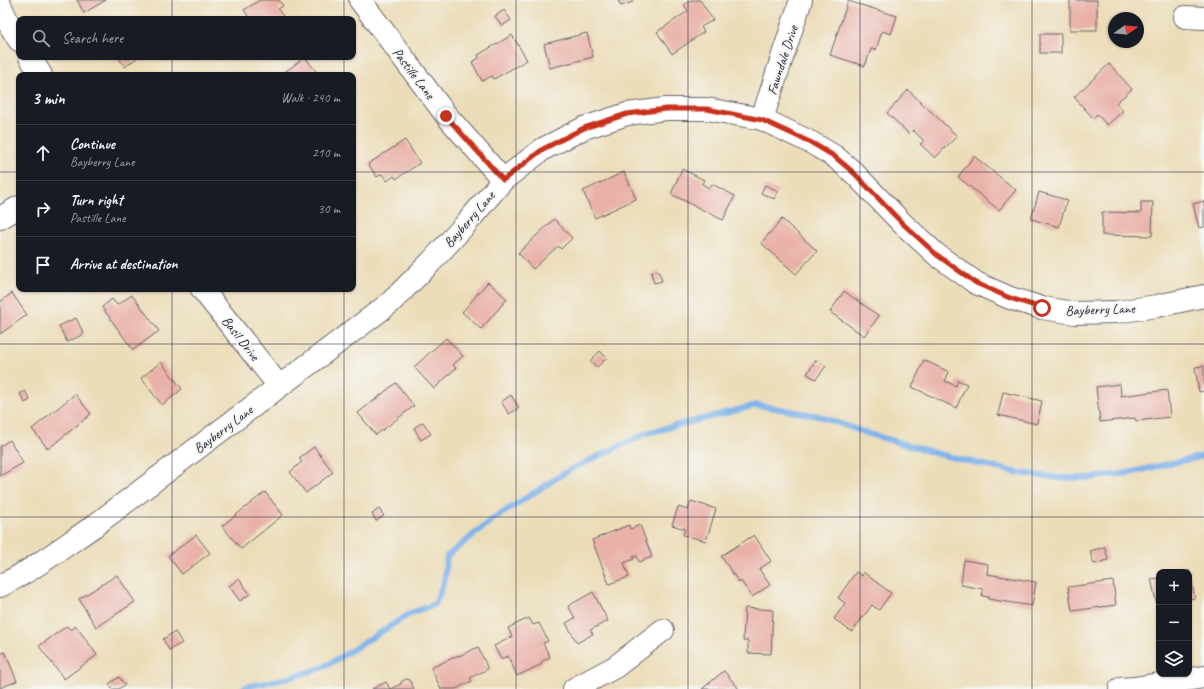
<!DOCTYPE html>
<meta charset="utf-8">
<style>
body{margin:0;font-family:Caveat,sans-serif;background:#20242c;color:#f1f3f6}
.controls{position:absolute;right:12px;bottom:12px;display:grid;overflow:hidden;border-radius:8px;box-shadow:0 1px 3px #0004}
.controls button{width:36px;height:36px;display:grid;place-items:center;padding:0;border:0;border-bottom:1px solid #363941;background:#171b24;color:#f1f3f6;font:20px sans-serif}
.compass{position:absolute;left:1108px;top:12px;width:36px;height:36px;border-radius:50%;background:#171b24;box-shadow:0 1px 3px #0004;rotate:76deg}
.stop{position:absolute;width:12px;height:12px;margin:-9px;border:3px solid #c8321e;border-radius:50%;background:#fff}
.stop.end{background:#c8321e;border-color:#fff;box-shadow:0 1px 4px #0008}
.list{margin:0;padding:0;list-style:none}
h2{display:flex;justify-content:space-between;align-items:center;height:52px;margin:0;padding:0 16px;font-size:17px}
h2 small{font-size:13px;font-weight:400;color:#9ea1a6}
.list li{display:grid;grid-template-columns:26px 1fr auto;gap:12px;align-items:center;box-sizing:border-box;height:56px;padding:0 16px;border-top:1px solid #363941}
.list b{display:block;font-size:15px;white-space:nowrap}
.list p{margin:0;font-size:13px;white-space:nowrap;color:#9ea1a6}
.list em{font-size:13px;font-style:normal;color:#9ea1a6}
.icon{flex:none;width:22px;height:22px;fill:none;stroke:currentColor;stroke-width:2;stroke-linecap:round;stroke-linejoin:round}
.map{position:relative;flex:none;width:1204px;height:689px;overflow:hidden}
.search{position:absolute;background:#171b24;box-shadow:0 1px 3px #0004;left:16px;top:16px;width:340px;height:44px;display:flex;align-items:center;gap:10px;box-sizing:border-box;padding:0 14px;border-radius:8px;color:#9ea1a6;font-size:15px}
.panel{position:absolute;background:#171b24;box-shadow:0 1px 3px #0004;left:16px;top:72px;width:340px;height:220px;border-radius:8px}
.map>svg:first-child{display:block}
.lines{fill:none;stroke-linecap:round;stroke-linejoin:round}
.stream{stroke:#7cb1ea;stroke-width:6}
.building{fill:#e9b1a7}
.street-casing{stroke:#696367;stroke-width:24}
.street{stroke:#fff;stroke-width:22}
.route{stroke:#c8321e;stroke-width:5}
.grid{fill:none;stroke:#22223b;stroke-width:1;stroke-opacity:0.55}
.labels{text-anchor:middle;stroke-width:4;stroke-linejoin:round;paint-order:stroke}
.street-label{font-size:14px;fill:#22223b;stroke:#f6f6f2}
</style>
<div class="map">
<svg width="1204" height="689" viewBox="0 0 1204 689">
<rect width="100%" height="100%" fill="#f6f6f2"/>
<filter id="ink" filterUnits="userSpaceOnUse"><feTurbulence type="fractalNoise" baseFrequency=".025" numOctaves="2"/><feDisplacementMap in="SourceGraphic" scale="8" xChannelSelector="R" yChannelSelector="G"/><feConvolveMatrix kernelMatrix="1 2 1 2 8 2 1 2 1" color-interpolation-filters="sRGB"/></filter>
<filter id="wash" filterUnits="userSpaceOnUse"><feTurbulence type="fractalNoise" baseFrequency=".012" numOctaves="4" result="noise"/><feDisplacementMap in="SourceGraphic" scale="16" xChannelSelector="R" yChannelSelector="G"/><feGaussianBlur stdDeviation="0.9" result="paint"/><feColorMatrix in="noise" values="0 0 0 0 0 0 0 0 0 0 0 0 0 0 0 0 0 1.4 0 .05"/><feComposite in="paint" operator="in"/></filter>
<g filter="url(#wash)">
<rect width="100%" height="100%" fill="#ecddb9"/>
<g class="lines">
<path class="stream" d="M243,689L246,687L289,678L324,667L349,652L411,613L435,604L444,582L447,556L492,520L569,470L647,433L757,405L819,416L866,433L942,455L1019,473L1059,478H1089L1128,473L1204,456"/>
</g>
<g id="blocks">
<g class="building">
<path d="M77,0H106L84,13Z"/>
<path d="M260,0H279L283,6L278,9L285,19H250L244,10Z"/>
<path d="M618,0H632L633,2L621,6Z"/>
<path d="M691,0H700L713,20L701,27L704,32L672,54L657,32L688,11L684,5Z"/>
<rect x="1070" y="0" width="27" height="30"/>
<path d="M848,1L897,16L891,34L882,31L876,50L871,49L865,66L830,55Z"/>
<path d="M504,10L511,20L502,26L495,16Z"/>
<path d="M587,33L593,57L550,68L544,44Z"/>
<rect x="1040" y="34" width="21" height="19"/>
<path d="M512,35L527,60L494,79L492,76L482,81L472,62L479,58L478,55Z"/>
<path d="M118,57H138L125,67Z"/>
<path d="M305,57L319,75H281Z"/>
<path d="M1109,64L1132,89L1116,103L1123,111L1107,125L1097,114L1093,118L1074,97Z"/>
<path d="M908,90L957,136L935,158L920,144L924,141L913,130L909,134L887,113Z"/>
<path d="M405,140L420,163L396,179L394,176L387,181L382,174L377,177L368,164Z"/>
<path d="M974,156L1016,190L999,210L958,177Z"/>
<path d="M682,169L704,180L702,184L709,188L712,184L735,196L723,220L671,194Z"/>
<path d="M624,172L636,199L595,218L583,191Z"/>
<path d="M765,185L778,191L774,199L761,193Z"/>
<path d="M1039,192L1067,200L1059,227L1031,219Z"/>
<path d="M1204,201V227L1199,228L1193,204Z"/>
<path d="M1141,202H1153L1152,236L1102,235V212L1141,213Z"/>
<path d="M554,219L572,238L561,249L558,246L533,269L518,253Z"/>
<path d="M782,219L817,251L796,274L761,243Z"/>
<path d="M658,270L662,281L654,283L651,273Z"/>
<path d="M488,282L507,299L481,329L462,312Z"/>
<path d="M844,291L879,316L864,336L830,312Z"/>
<path d="M12,293L27,315L0,334V302Z"/>
<path d="M132,295L159,331L133,350L102,307L112,299L117,305Z"/>
<path d="M76,318L84,334L67,342L59,326Z"/>
<path d="M446,338L463,356L453,365L456,368L434,389L414,367Z"/>
<path d="M600,351L607,358L597,367L590,361Z"/>
<path d="M816,360L826,366L816,379L807,374Z"/>
<path d="M924,360L949,372L945,381L956,386L958,380L967,384L956,408L912,387Z"/>
<path d="M161,362L182,389L162,405L141,378Z"/>
<path d="M1204,366V391L1199,392L1195,367Z"/>
<path d="M396,383L414,406L376,435L358,413Z"/>
<path d="M1120,384L1121,396L1167,390L1170,417L1136,421L1135,418L1100,422L1096,387Z"/>
<path d="M25,391L30,400L25,403L20,394Z"/>
<path d="M1003,392L1042,401L1037,424L998,415Z"/>
<path d="M75,394L91,414L48,449L32,429Z"/>
<path d="M511,395L519,408L509,414L501,402Z"/>
<path d="M423,422L431,434L421,440L414,428Z"/>
<path d="M10,440L23,463L0,476V446Z"/>
<path d="M314,447L333,472L306,493L290,472L302,462L299,458Z"/>
<path d="M265,492L283,515L241,549L222,526Z"/>
<path d="M691,501L716,509L706,541L683,535L685,529L672,525L678,507L688,510Z"/>
<path d="M379,509L384,516L376,521L372,514Z"/>
<path d="M629,525L630,529L640,525L652,557L639,562L637,556L633,557L634,559L624,563L629,577L609,584L592,540Z"/>
<path d="M196,535L210,553L182,574L168,556Z"/>
<path d="M754,535L771,561L759,569L770,585L752,597L741,581L739,583L721,556Z"/>
<path d="M1105,547L1108,560L1094,564L1090,551Z"/>
<path d="M964,560L988,564L987,574L1036,582L1032,606L988,599L989,597L982,596L983,589L961,585Z"/>
<path d="M1189,570L1195,598L1189,599Z"/>
<path d="M856,572L862,576L863,572L891,593L879,610L872,605L852,632L834,619L845,603L838,598Z"/>
<path d="M117,575L135,602L96,627L79,599Z"/>
<path d="M1159,578V605H1157L1151,579Z"/>
<path d="M239,579L250,594L240,601L229,586Z"/>
<path d="M1113,581L1116,605L1072,611L1068,587Z"/>
<path d="M593,592L608,621L590,630L593,634L577,643L566,623L575,618L568,606Z"/>
<path d="M745,608L773,610L771,654L748,653V641H743Z"/>
<path d="M529,618L533,625L539,623L548,641L543,643L550,657L541,662L542,664L517,676L508,656L501,659L494,646L512,637L508,628Z"/>
<path d="M67,626L71,630L76,626L97,655L64,679L39,646Z"/>
<path d="M175,632L182,643L169,650L163,639Z"/>
<path d="M478,647L488,669L470,678L472,681L456,689H441L431,668L459,655V656Z"/>
<path d="M5,652L17,681L0,688V654Z"/>
<path d="M724,671L739,689H702Z"/>
<path d="M119,677L125,685L118,689H112L109,684Z"/>
<path d="M406,679L410,680L414,689H390L401,684V682Z"/>
<path d="M386,682L390,689H372Z"/>
</g>
</g>
</g>
<g filter="url(#ink)">
<use href="#blocks" fill-opacity="0" stroke="#696367" stroke-width="1"/>
<g class="lines">
<g class="street-casing">
<g id="street">
<path d="M360,0L446,115L503,180"/>
<path d="M0,5L8,22L19,40"/>
<path d="M1185,17L1204,18"/>
<path d="M30,57L41,75"/>
<path d="M762,119L801,0"/>
<path d="M0,218L19,207"/>
<path d="M202,289L279,386"/>
<path d="M0,586C33,570 63,547 94,526L390,303L431,262L464,226L503,180L543,149L584,128L627,114L666,109H707L762,119L812,143L834,156L854,173L902,223L937,255L976,283L1010,298L1042,308L1075,313L1116,312L1157,306L1204,296"/>
<path d="M574,689L615,667L663,630"/>
<path d="M1120,689L1134,688L1204,677"/>
</g>
</g>
<use href="#street" class="street"/>
</g>
</g>
<g class="lines" filter="url(#ink)">
<path class="route" d="M446,116L503,180L543,149L584,128L627,114L666,109H707L762,120L812,143L834,156L854,173L902,223L937,255L976,283L1010,298L1042,308"/>
</g>
<path class="grid" d="M172,0V19M344,0V19M516,0V689M688,0V689M860,0V689M1032,0V689M172,57V75M344,57V75M0,172H19M353,172H1204M172,289V689M344,289V689M0,344H1204M0,517H1204"/>
<g class="labels">
<g class="street-label">
<text transform="translate(782 60) rotate(-72)" y="5">Fawndale Drive</text>
<text transform="translate(414 73) rotate(53)" y="5">Pastille Lane</text>
<text transform="translate(469 219) rotate(-49)" y="5">Bayberry Lane</text>
<text transform="translate(1100 309) rotate(-2)" y="5">Bayberry Lane</text>
<text transform="translate(241 338) rotate(52)" y="5">Basil Drive</text>
<text transform="translate(223 429) rotate(-37)" y="5">Bayberry Lane</text>
</g>
</g>
</svg>
<div class="controls">
<button>+</button>
<button>−</button>
<button><svg class="icon" aria-label="layers" viewBox="0 0 24 24"><path d="M12 4l9 5-9 5-9-5zM3 14l9 5 9-5"/></svg></button>
</div>
<svg class="compass" viewBox="-18 -18 36 36"><path d="M0-13l5 13h-10z" fill="#e53935"/><path d="M0 13l5-13h-10z" fill="#9ea1a6"/></svg>
<div class="stop" style="left:1042px;top:308px"></div>
<div class="stop end" style="left:446px;top:116px"></div>
<div class="search"><svg class="icon" aria-label="search" viewBox="0 0 24 24"><circle cx="10" cy="10" r="6"/><path d="M15 15l6 6"/></svg>Search here</div>
<section class="panel">
<h2>3 min<small>Walk · 240 m</small></h2>
<ul class="list">
<li><svg class="icon" aria-label="ahead" viewBox="0 0 24 24"><path d="M12 20V5M6 11l6-6 6 6"/></svg><div><b>Continue</b><p>Bayberry Lane</p></div><em>210 m</em></li>
<li><svg class="icon" aria-label="right" viewBox="0 0 24 24"><path d="M7 20v-9h11M14 6l5 5-5 5"/></svg><div><b>Turn right</b><p>Pastille Lane</p></div><em>30 m</em></li>
<li><svg class="icon" aria-label="arrive" viewBox="0 0 24 24"><path d="M6 21V4h12l-3 4 3 4H6"/></svg><div><b>Arrive at destination</b></div></li>
</ul>
</section>
</div>
